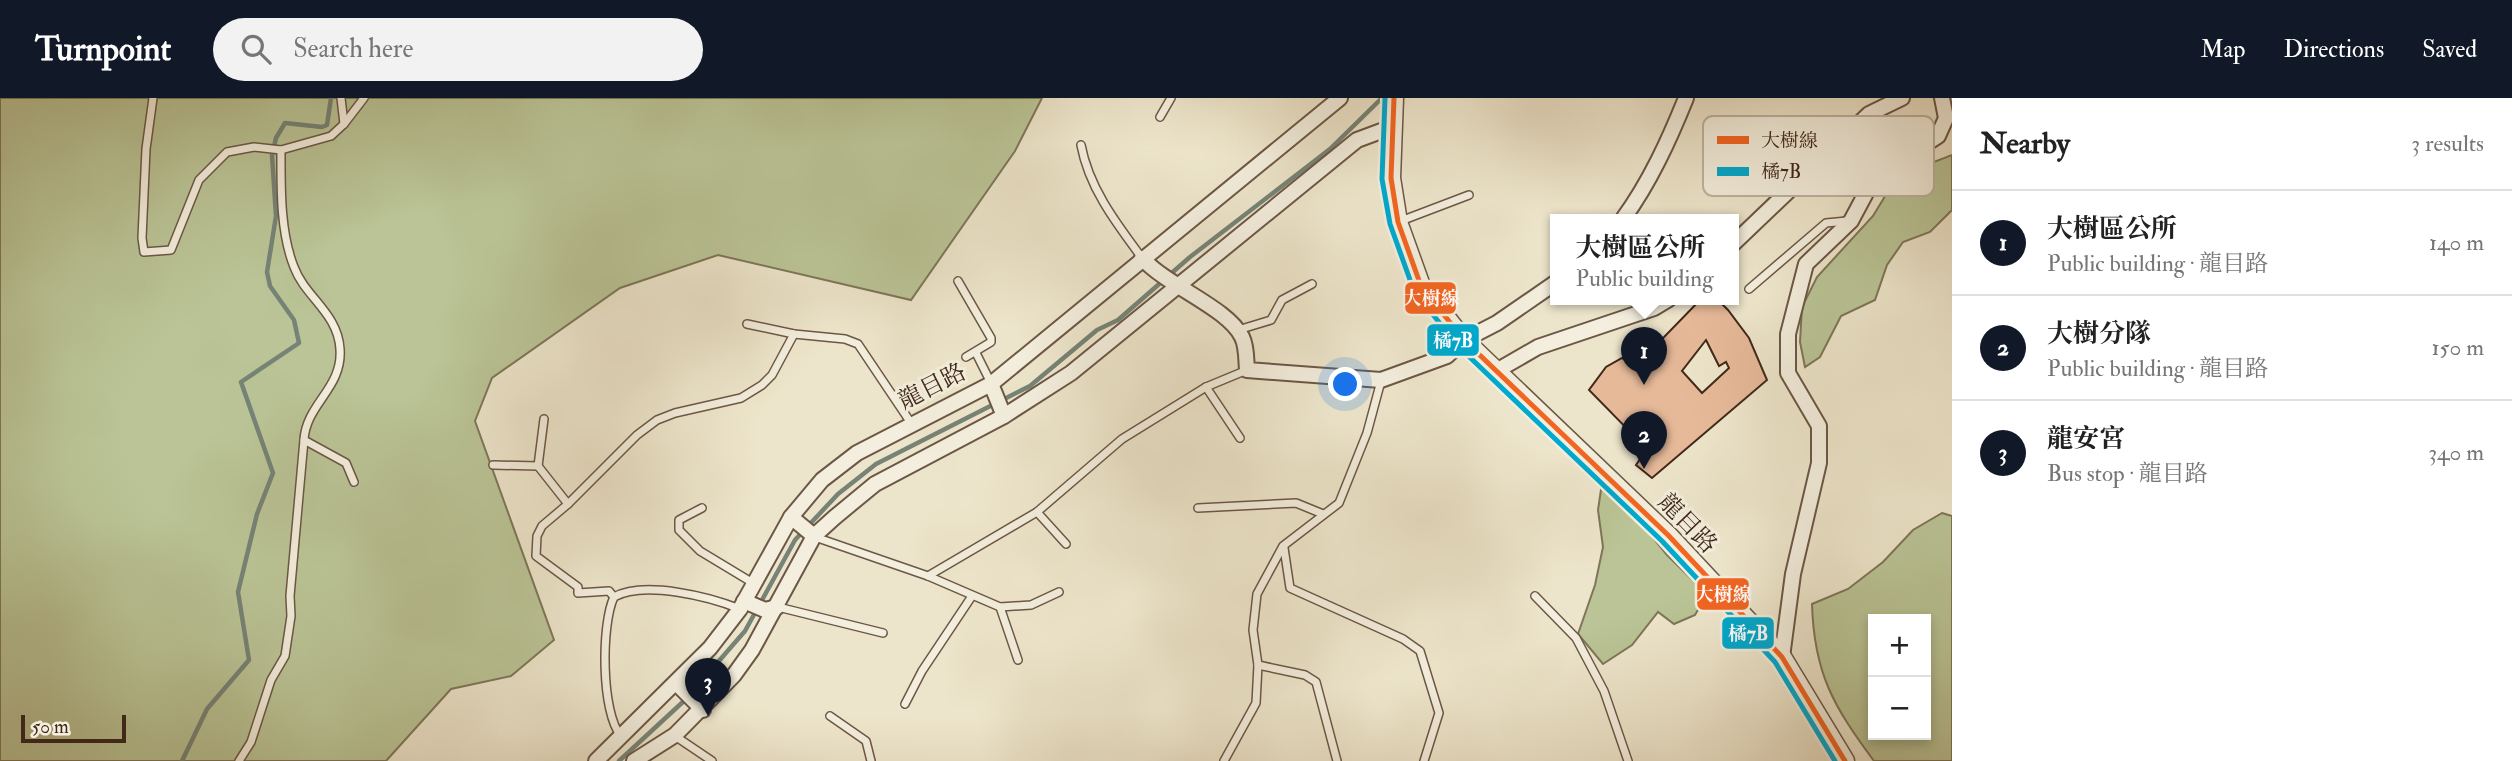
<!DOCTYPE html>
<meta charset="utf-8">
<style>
body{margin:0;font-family:"IM FELL Double Pica","Noto Serif TC",serif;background:#f2f2f2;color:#222}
.controls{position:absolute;right:21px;bottom:21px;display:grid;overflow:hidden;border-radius:0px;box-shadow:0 4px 10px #0003}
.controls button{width:63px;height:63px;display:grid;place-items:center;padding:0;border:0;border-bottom:2px solid #e0e0e0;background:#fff;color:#222;font:35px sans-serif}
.scale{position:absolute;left:21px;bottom:18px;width:105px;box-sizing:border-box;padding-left:7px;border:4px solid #412819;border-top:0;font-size:19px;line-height:24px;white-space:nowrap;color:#412819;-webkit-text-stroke:5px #f3eedd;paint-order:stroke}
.you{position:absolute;left:1346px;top:287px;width:24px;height:24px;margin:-18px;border:5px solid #fff;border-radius:50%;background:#1a73e8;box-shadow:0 0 0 10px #1a73e833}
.badge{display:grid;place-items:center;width:46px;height:46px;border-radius:50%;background:#111827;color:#fff;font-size:23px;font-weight:700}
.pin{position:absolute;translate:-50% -58px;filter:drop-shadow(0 2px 4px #0008)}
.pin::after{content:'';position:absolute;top:37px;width:24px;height:21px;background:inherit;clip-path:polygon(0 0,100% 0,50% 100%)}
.popup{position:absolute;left:1550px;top:116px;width:189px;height:91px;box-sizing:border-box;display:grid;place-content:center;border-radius:0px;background:#fff;filter:drop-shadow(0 2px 5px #0005);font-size:23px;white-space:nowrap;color:#767676}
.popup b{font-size:26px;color:#222}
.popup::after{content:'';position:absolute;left:50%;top:100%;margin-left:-14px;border:14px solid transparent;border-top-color:#fff}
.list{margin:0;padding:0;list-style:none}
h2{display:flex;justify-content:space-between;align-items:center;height:91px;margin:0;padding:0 28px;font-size:30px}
h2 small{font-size:23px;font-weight:400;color:#767676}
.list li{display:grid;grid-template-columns:46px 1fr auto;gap:21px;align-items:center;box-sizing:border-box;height:105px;padding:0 28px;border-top:2px solid #e0e0e0}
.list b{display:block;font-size:26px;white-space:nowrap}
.list p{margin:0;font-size:23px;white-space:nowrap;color:#767676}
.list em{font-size:23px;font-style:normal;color:#767676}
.icon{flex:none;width:38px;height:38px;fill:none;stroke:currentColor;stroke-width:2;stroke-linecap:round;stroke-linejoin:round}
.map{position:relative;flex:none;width:1952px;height:663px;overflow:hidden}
header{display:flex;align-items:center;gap:42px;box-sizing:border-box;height:98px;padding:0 35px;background:#111827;color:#fff}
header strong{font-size:33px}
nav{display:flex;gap:38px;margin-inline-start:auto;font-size:24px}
.search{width:490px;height:63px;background:#f2f2f2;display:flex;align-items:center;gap:18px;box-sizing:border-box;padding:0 24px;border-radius:38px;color:#767676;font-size:26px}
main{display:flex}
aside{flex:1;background:#fff}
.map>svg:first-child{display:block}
.green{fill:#bac496;stroke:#7e7658;stroke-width:2;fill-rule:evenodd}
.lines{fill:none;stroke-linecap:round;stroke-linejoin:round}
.stream{stroke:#768376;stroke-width:4.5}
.building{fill:#e6b999;stroke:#412819;stroke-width:2;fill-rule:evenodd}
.service-casing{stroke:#6c5746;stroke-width:10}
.minor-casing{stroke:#6c5746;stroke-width:18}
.tertiary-casing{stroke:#6c5746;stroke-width:21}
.service{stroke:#f3eedd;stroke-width:7}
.minor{stroke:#f3eedd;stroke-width:14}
.tertiary{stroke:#f3eedd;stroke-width:18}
.bus-1-casing{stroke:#f3eedd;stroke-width:10}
.bus-2-casing{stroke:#f3eedd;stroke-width:10}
.bus-1{stroke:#f26522;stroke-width:5}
.bus-2{stroke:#00a9ce;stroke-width:5}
.labels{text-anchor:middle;stroke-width:6;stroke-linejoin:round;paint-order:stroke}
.street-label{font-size:24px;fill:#412819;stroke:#f3eedd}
.key{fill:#f3eedd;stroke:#beb3a2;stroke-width:2}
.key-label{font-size:19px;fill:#412819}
.line-badge{stroke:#f3eedd;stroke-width:2.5}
.badge-label{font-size:19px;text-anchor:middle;font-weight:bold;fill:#fff}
</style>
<header>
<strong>Turnpoint</strong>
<div class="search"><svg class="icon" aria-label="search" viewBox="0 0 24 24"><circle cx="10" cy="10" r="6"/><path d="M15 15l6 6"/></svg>Search here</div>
<nav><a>Map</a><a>Directions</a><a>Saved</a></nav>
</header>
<main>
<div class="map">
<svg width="1952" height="663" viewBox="0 0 1952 663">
<rect width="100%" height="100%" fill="#ede5cb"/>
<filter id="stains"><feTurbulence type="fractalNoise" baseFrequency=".00286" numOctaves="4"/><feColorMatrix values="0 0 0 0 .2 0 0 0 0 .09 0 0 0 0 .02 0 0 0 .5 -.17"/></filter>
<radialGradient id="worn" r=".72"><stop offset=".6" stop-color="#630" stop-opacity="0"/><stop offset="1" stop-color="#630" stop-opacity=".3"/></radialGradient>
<g class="green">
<path d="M0,0H1042L1015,53L911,202L718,157L620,190L492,280L475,323L554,542L511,578L451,591L386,663H0Z"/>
<path d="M1952,57V112L1930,134L1903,144L1887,167L1875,202L1841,218L1820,259L1805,269L1800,244L1802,209L1817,179L1873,118L1887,95L1921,69Z"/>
<path d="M1603,378L1667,457L1707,496L1695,517L1674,526L1658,514L1632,547L1603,566L1578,536L1595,487L1603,449L1598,412Z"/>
<path d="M1942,415L1952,418V663H1874C1834,609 1814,576 1812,506L1848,491L1883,464L1913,432ZM1926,521V637H1873V521Z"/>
</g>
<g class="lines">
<g class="stream">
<path d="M182,663L207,611L249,562L238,494L257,416L273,375L241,284L299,245L294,222L270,188L267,174L276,118L272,57L276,40L285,25L322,29L327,27L331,0"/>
<path d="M619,663L685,602L745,533L795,442L838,396L876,366L1030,288L1097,232L1118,222L1190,159L1330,51L1382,0"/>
</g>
</g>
<path class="building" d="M1701,201H1717L1728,212L1749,240L1767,282L1652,380L1636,367L1647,351L1589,292L1606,269L1622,260L1635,269ZM1706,242L1719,268L1726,264L1729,270L1702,295L1682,273Z"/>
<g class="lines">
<g class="service-casing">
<g id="service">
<path d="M153,0L146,51L142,140L144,154L171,152L199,82L227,54L254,49L281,52L331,38L344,26L341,0"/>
<path d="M1160,19L1171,0"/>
<path d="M344,26L364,0"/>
<path d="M1081,47C1089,90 1116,125 1142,160"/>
<path d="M281,52C281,89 280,134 294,169C305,199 338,215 340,251C343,290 306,306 304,342L346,365L354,384"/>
<path d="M1398,124L1469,97"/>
<path d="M958,183L991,240V244L966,259"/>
<path d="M1749,191L1826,125L1847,123"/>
<path d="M747,226L794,236L845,241L858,246L911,325"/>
<path d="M1238,232L1271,222L1282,202L1312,186"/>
<path d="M976,255L991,285"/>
<path d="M1206,289L1240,340"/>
<path d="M493,367L538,368L544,321"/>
<path d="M538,368L568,406"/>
<path d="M702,410L679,422V432L700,453L753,485"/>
<path d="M1198,410L1296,405L1323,416"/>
<path d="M1037,414L1066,446"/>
<path d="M815,439L928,478L1000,509L1031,507L1059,494"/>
<path d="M1284,450L1290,490L1403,541L1420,553L1439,615L1424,663"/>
<path d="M928,478L1037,414L1122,341L1206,289L1247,272"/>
<path d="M1535,498L1576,540L1604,593L1628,663"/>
<path d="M614,499L609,493L578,495V489L536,458L537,438L542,428L568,406L637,337L657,322L675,315L741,300L762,287L772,277L794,236"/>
<path d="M778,509L883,535"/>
<path d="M1000,509L1018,562"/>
<path d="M1258,567L1305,577L1316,584L1337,663"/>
<path d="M905,606L922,573L972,498"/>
<path d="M830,618L866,643L871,663"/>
<path d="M621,638C601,615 601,526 614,499C644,482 710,499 740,511"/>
<path d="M675,638L712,663"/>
<path d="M239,663L251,644L271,582L285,558L291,518L290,498L304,342"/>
<path d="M1224,663L1256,605L1258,567L1253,532L1257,496L1283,448L1339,405L1367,335L1381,283"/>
</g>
</g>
<g class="minor-casing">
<g id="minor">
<path d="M1623,121C1650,84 1669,42 1686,0"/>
<path d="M1733,146L1869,16L1902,0"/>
<path d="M1142,160C1167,188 1228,210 1242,239C1247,249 1246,262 1247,272L1381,282L1447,258L1464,242L1497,225L1555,185"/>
<path d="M1498,272L1538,249L1654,210L1669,201"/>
<path d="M991,286L1004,318"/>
<path d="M791,419L814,438"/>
<path d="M744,503L765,512L777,509"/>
<path d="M1782,559L1793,476L1819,365V328L1788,275V236L1806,166L1851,123L1874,80L1938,38L1946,20L1942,0"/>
<path d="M677,586L703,612"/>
<path d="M596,663L710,550L740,511L791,419L822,382L857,355L991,286L1340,0"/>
<path d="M634,663L675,637L734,577L752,552L814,438L835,419L875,386L1004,318L1071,275L1357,42L1392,29"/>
</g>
</g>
<g class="tertiary-casing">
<path id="tertiary" d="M1394,0L1391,80L1398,124L1421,188L1464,242L1668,437L1782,559L1845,663"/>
</g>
<use href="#service" class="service"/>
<use href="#minor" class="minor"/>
<use href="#tertiary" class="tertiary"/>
<g class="bus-1-casing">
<path id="bus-1" d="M1394,0L1391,80L1398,124L1421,188L1464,242L1668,437L1782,559L1845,663"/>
</g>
<g class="bus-2-casing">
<path id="bus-2" d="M1385,0L1382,81L1390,126L1414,193L1458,248L1662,443L1775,564L1835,663"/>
</g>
<use href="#bus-1" class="bus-1"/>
<use href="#bus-2" class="bus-2"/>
</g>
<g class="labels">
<g class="street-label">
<text transform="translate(932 288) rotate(-27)" y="8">龍目路</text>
<text transform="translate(1688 425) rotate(46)" y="8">龍目路</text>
</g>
</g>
<rect x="1703" y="18" width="231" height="80" rx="10" class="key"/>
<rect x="1717" y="38" width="32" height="8" fill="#f26522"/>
<rect x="1717" y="69" width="32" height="9" fill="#00a9ce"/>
<g class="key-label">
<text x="1761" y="49">大樹線</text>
<text x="1761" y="80">橘7B</text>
</g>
<g class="line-badge">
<rect x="1404" y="183" width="53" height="34" rx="7" fill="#f26522"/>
<rect x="1426" y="225" width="54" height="34" rx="7" fill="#00a9ce"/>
<rect x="1696" y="479" width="54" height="34" rx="7" fill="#f26522"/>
<rect x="1721" y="518" width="54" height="34" rx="7" fill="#00a9ce"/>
</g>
<g class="badge-label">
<text x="1431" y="207">大樹線</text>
<text x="1453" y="249">橘7B</text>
<text x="1723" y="503">大樹線</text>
<text x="1748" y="542">橘7B</text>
</g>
<rect width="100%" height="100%" filter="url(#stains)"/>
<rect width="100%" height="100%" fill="url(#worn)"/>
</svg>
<div class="controls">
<button>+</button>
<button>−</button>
</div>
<div class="scale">50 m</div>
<div class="you"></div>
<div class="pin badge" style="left:1644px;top:287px">1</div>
<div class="popup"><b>大樹區公所</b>Public building</div>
<div class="pin badge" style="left:1644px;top:371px">2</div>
<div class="pin badge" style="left:708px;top:618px">3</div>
</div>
<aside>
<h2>Nearby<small>3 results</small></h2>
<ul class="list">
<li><span class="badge">1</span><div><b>大樹區公所</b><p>Public building · 龍目路</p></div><em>140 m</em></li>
<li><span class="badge">2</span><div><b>大樹分隊</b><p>Public building · 龍目路</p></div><em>150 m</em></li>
<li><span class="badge">3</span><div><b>龍安宮</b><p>Bus stop · 龍目路</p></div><em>340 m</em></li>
</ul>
</aside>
</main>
